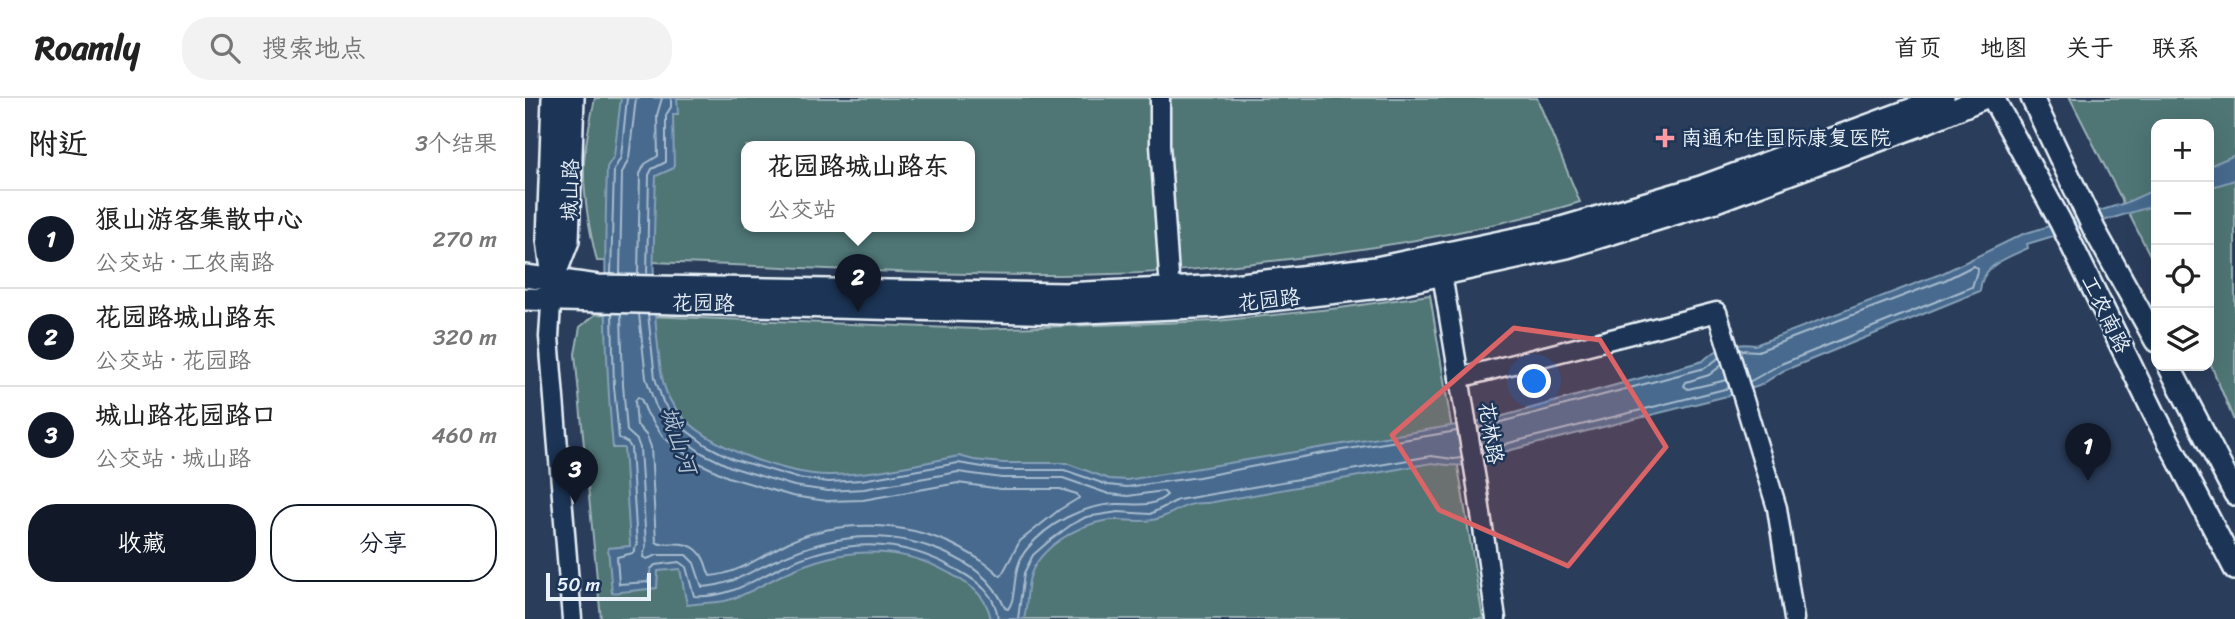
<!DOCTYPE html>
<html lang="zh">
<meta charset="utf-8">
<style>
body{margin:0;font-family:Sriracha,"LXGW WenKai TC",sans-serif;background:#f2f2f2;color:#222}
.controls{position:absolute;right:21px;top:21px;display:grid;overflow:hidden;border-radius:14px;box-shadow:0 7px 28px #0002}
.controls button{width:63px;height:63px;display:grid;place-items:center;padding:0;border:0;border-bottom:2px solid #e0e0e0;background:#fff;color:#222;font:35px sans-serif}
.scale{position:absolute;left:21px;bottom:18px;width:105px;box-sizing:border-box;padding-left:7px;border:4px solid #e8f1f8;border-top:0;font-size:19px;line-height:24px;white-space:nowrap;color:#e8f1f8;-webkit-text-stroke:5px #1d3557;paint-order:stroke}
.you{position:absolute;left:1010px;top:284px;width:24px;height:24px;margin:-18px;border:5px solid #fff;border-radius:50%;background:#1a73e8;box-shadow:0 0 0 10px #1a73e833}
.badge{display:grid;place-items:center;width:46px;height:46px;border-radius:50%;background:#111827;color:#fff;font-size:23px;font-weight:700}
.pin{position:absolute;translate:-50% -58px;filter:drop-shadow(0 2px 4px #0008)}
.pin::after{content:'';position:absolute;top:37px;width:24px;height:21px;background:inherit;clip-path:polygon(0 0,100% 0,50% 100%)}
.popup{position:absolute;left:216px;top:43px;width:234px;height:91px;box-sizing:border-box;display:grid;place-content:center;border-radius:14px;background:#fff;filter:drop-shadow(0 2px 5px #0005);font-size:23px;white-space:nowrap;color:#767676}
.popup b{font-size:26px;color:#222}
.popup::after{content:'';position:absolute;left:50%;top:100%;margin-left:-14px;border:14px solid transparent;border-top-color:#fff}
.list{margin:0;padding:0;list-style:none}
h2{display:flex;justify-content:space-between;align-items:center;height:91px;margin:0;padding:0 28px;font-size:30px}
h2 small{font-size:23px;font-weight:400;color:#767676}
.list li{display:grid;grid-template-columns:46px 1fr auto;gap:21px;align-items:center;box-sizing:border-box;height:98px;padding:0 28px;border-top:2px solid #e0e0e0}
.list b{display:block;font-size:26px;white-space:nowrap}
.list p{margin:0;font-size:23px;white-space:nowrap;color:#767676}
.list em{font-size:23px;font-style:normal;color:#767676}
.actions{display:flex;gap:14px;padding:21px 28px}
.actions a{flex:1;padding:16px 0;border:2px solid #111827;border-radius:28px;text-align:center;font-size:24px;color:#111827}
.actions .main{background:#111827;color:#fff}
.icon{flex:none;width:38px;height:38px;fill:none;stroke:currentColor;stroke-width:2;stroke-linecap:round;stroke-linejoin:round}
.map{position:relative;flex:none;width:1710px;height:521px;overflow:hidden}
header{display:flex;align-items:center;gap:42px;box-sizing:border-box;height:98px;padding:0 35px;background:#fff;border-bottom:2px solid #e0e0e0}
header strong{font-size:33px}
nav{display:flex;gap:38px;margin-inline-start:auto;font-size:24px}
.search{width:490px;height:63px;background:#f2f2f2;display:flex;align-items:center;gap:18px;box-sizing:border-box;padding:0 24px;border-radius:28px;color:#767676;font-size:26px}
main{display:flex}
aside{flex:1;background:#fff}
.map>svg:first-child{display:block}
.green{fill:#507475;stroke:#9cb2b6;stroke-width:2;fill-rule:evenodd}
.water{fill:#476b8e;stroke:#87a1b8;stroke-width:2}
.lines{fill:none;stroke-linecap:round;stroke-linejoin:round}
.shore{stroke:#a8bbce;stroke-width:2}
.minor-casing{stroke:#e8f1f8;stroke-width:23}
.major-casing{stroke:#e8f1f8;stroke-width:26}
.minor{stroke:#1d3557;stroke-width:18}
.major{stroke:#1d3557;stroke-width:21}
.marked{fill:#db6466;fill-opacity:0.2;stroke:#db6466;stroke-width:5;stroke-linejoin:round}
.poi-dot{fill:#ff9aa2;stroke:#1d3557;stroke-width:2.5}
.labels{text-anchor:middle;stroke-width:5;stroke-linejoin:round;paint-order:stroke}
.poi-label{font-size:21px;fill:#e8f1f8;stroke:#1d3557;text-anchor:start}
.street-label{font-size:21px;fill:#e8f1f8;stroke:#1d3557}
.water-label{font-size:23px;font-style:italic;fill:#b0c2d3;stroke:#1d3557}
</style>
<header>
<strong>Roamly</strong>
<div class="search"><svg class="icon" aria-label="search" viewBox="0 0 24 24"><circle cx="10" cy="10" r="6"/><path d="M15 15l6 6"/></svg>搜索地点</div>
<nav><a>首页</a><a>地图</a><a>关于</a><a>联系</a></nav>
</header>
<main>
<aside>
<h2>附近<small>3个结果</small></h2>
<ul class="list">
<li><span class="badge">1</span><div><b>狼山游客集散中心</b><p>公交站 · 工农南路</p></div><em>270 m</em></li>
<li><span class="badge">2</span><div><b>花园路城山路东</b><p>公交站 · 花园路</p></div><em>320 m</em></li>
<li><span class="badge">3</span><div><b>城山路花园路口</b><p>公交站 · 城山路</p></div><em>460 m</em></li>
</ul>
<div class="actions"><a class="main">收藏</a><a>分享</a></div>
</aside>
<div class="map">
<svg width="1710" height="521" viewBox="0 0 1710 521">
<rect width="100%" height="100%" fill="#2a3d5b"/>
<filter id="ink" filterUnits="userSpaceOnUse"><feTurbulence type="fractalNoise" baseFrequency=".0143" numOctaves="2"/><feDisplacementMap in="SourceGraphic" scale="14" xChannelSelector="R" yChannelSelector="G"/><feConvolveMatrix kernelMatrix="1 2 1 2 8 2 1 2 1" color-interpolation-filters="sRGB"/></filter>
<g filter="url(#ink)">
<g class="green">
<path d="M70,0H1012L1055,104C965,131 872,147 780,159C715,167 650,175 585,176C414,181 243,165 72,163C64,131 58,98 59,65C60,44 66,21 70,0ZM221,48H445V128H221Z"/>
<path d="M1545,0H1710V325L1684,262V26H1631V169Z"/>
<path d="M905,197L958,521H76L50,256L55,229L71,216L452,231L692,223L815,210Z"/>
</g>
<g class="water">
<path d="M96,0H152L153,16H148L149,70L131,78C129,134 126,192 133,248C135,266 136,284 144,300C165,345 260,378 307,377C349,376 392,366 434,358L449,362L478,365H541L584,381L602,382L967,321L1178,263C1192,249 1211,244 1230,247L1418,175L1498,136L1600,105L1631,91V107L1502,146L1503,150C1482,160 1456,167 1455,193L1258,273L1234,288L1202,298L986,352C978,354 972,359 965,362C947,370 925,368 907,365L683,405C655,404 649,418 627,422C612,425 595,420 579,423C552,427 513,451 505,479C501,492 503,507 499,521H466C461,496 445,487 424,475C372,445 312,450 259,476C239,485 222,498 200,503C188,505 175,505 162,507L155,471L133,473L132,490L87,495L83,450L105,448L99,350H88C79,256 79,163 82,69L89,58Z"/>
<path d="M1710,57V82L1684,90V68Z"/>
</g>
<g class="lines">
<g class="shore">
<path d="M86,176L89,72L96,59L102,0"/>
<path d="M95,176L97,75L104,60L111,0"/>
<path d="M113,176L115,76L120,66L133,58L132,17L137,0"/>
<path d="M122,177L124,77L127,71L141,64V17L146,9V0"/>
<path d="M87,216L89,288L94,340L103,345L106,350L112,447L108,455L92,459L94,486L123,484L126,471L130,467L154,464L161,469L169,498C204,500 225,484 254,470C315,440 375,438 434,473C454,484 471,497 473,521"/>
<path d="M96,216L98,287L102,333L112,342L115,350L121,447L118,459L122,461L132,457H161L169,465L177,489C208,487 224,474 251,462C306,436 362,430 418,454C446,466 468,481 480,510L483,511C493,499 485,471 502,451C523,425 557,408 590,406C610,405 626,411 642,397L638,393L603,398L584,396L538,380H477L433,374L339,391L303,393L269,388L206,369L177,355L149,335L131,309L121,280L114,216"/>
<path d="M123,216L130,280L138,304L154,327L181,347L208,361L272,380L304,384L337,382L433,365L477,372H539L583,387L602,389L674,379L793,356L932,333"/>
<path d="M1215,252L1233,253L1420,182L1448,168L1453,170L1447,189L1256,266L1224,284"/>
<path d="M1197,267L1184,277L1161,284L1159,288L1163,291L1202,282"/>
<path d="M113,299L116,301L122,315L138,339L170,363L203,379L267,398L302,403L338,402L433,385L476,391H535L552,396L554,400L534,412L495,443L476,478C472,476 469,472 464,468C453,460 439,452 427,446C376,423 315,421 264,444C239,456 214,476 185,478C182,473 182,468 179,462C171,443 152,445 135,446L131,444L126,349L122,338L112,327L110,303Z"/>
<path d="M953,330L1180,270L1195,259"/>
<path d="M957,356L984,345L1204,290"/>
<path d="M493,521L499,475L508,457L523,444L546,427L561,419L593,414L625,416L653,402L906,358L928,361L937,360"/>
</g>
<g class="minor-casing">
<g id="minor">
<path d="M635,0V47L644,178"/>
<path d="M915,164L952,388L971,521"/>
<path d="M27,191L24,239L47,521"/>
<path d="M934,280L1192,214L1252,410L1269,521"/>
</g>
</g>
<g class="major-casing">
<g id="major">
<path d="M28,0L23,142L28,179"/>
<path d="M1468,0L1535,123L1629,315L1710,471"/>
<path d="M1507,0L1569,131L1631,243"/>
<path d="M0,178L73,188L540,196L699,188L851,170L1019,135L1176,89L1418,0"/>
<path d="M28,181L43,143L48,0"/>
<path d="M0,201L538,215L693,208L863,188L1042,149L1191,103L1392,28L1458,0"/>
<path d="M1644,268L1710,396"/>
</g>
</g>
<use href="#minor" class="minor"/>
<use href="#major" class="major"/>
</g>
</g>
<path class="marked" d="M989,230L1075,242L1141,349L1043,468L914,412L867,337Z"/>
<path class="poi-dot" d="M1136.5 29.5h7v7h7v7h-7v7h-7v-7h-7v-7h7z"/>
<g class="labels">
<g class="poi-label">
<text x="1156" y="47">南通和佳国际康复医院</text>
</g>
<g class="street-label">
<text transform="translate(45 92) rotate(-88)" y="7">城山路</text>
<text transform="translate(744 202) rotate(-6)" y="7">花园路</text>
<text transform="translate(178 205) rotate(1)" y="7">花园路</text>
<text transform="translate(1581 216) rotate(64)" y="7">工农南路</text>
<text transform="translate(966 335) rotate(81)" y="7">花林路</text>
</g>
<g class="water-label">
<text transform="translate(154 342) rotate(72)" y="8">城山河</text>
</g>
</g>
</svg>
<div class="controls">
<button>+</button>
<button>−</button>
<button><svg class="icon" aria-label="locate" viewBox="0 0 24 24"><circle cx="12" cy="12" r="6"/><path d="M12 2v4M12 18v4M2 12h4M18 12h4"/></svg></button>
<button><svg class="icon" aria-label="layers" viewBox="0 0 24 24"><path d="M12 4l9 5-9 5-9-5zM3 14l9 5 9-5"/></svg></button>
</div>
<div class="scale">50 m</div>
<div class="you"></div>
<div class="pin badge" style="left:1563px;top:383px">1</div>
<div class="pin badge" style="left:333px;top:214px">2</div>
<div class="popup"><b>花园路城山路东</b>公交站</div>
<div class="pin badge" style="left:50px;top:406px">3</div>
</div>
</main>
